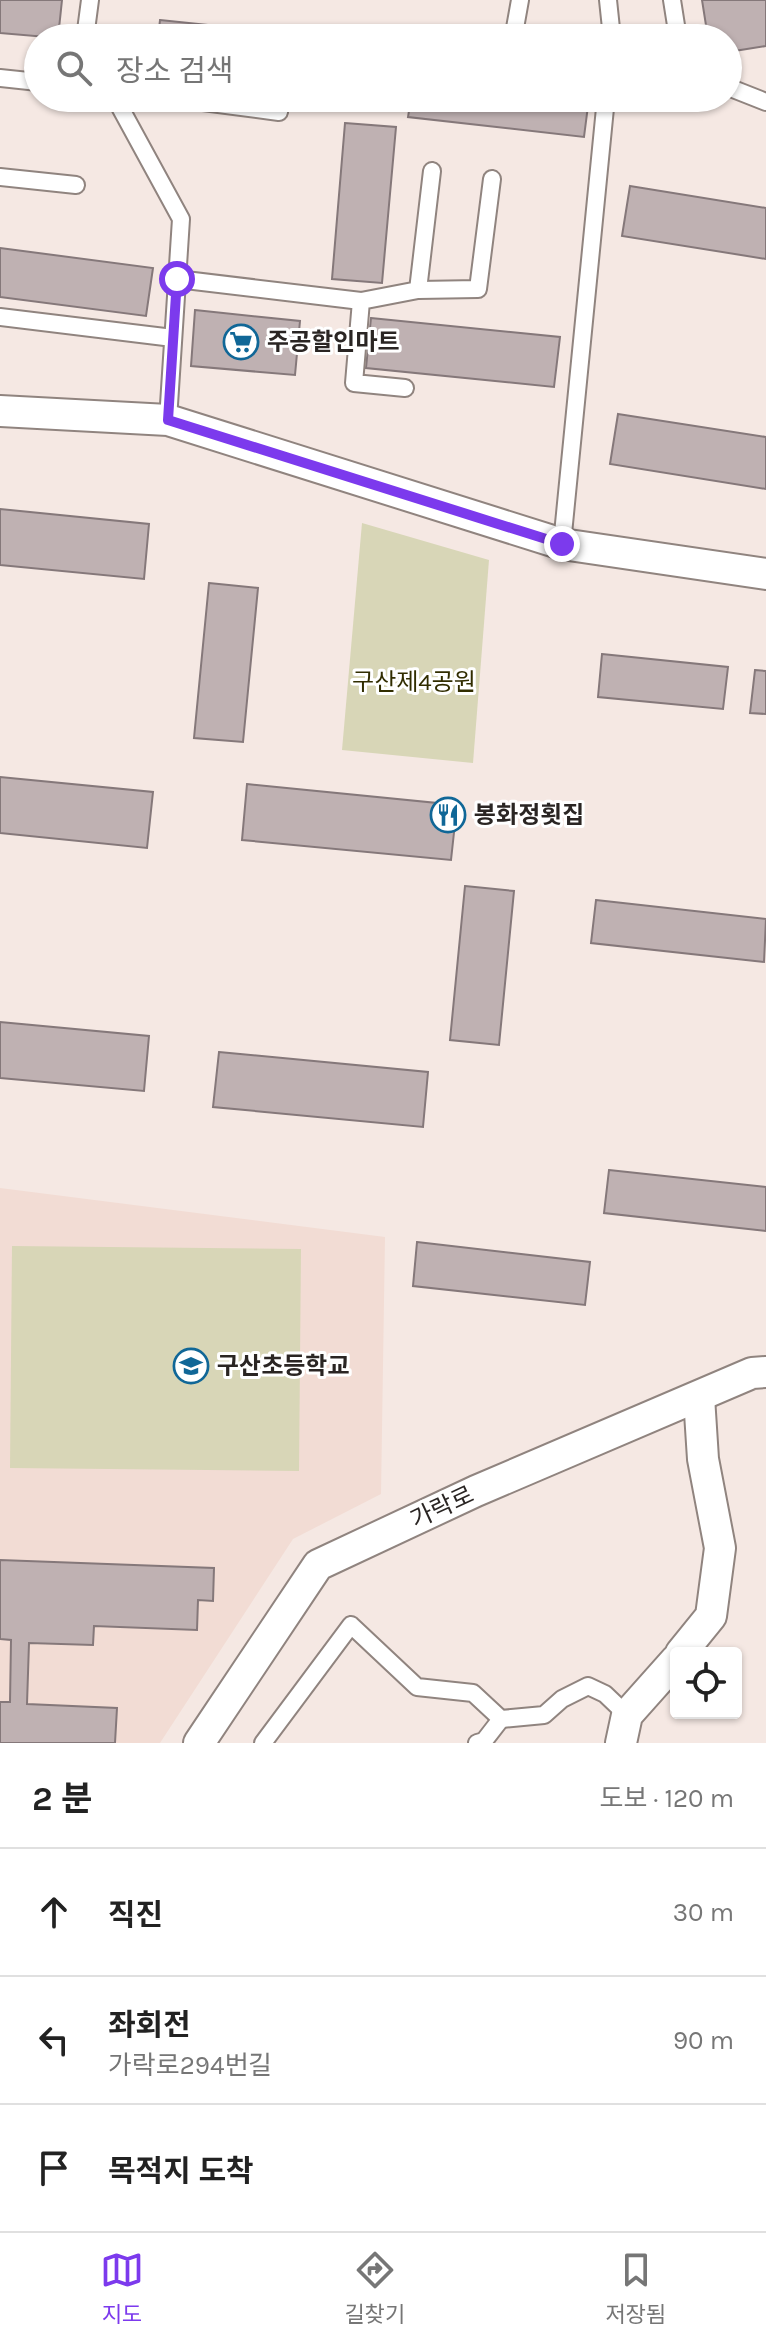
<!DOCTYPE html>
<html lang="ko">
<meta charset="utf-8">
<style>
body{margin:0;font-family:Karla,"Noto Sans KR",sans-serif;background:#f2f2f2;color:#222}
.controls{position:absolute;right:24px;bottom:24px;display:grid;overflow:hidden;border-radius:8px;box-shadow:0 2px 6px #0004}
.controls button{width:72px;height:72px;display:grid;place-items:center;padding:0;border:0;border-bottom:2px solid #e0e0e0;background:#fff;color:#222;font:40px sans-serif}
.stop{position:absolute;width:24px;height:24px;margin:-18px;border:6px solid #7c3aed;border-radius:50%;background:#fff}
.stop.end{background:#7c3aed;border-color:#fff;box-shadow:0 2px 8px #0008}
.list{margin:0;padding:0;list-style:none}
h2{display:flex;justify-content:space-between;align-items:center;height:104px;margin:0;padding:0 32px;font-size:34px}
h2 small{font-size:26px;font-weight:400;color:#767676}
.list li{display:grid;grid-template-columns:52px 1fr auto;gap:24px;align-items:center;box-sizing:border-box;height:128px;padding:0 32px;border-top:2px solid #e0e0e0}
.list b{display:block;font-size:30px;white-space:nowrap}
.list p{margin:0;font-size:26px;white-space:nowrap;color:#767676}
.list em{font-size:26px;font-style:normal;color:#767676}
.icon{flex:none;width:44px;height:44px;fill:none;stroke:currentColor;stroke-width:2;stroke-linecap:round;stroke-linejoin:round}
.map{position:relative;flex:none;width:766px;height:1743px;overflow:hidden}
.search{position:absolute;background:#fff;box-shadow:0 2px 6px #0004;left:24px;right:24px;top:24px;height:88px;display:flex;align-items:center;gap:20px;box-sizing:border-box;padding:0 28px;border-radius:44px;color:#767676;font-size:30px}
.sheet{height:488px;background:#fff}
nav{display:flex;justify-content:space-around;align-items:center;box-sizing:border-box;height:112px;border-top:2px solid #e0e0e0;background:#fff;font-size:22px;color:#767676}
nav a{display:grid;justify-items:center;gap:4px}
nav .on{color:#7c3aed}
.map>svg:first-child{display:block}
.built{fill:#f2dcd4}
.green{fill:#d8d6b7}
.building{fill:#bfb1b2;stroke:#85787a;stroke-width:2}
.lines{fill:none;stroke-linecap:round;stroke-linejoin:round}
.lane-casing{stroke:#90847f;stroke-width:20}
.street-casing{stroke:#90847f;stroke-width:34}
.lane{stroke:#fff;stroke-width:16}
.street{stroke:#fff;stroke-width:30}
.route{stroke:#7c3aed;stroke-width:10}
.labels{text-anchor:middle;stroke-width:6;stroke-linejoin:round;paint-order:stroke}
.poi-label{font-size:24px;font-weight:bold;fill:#2a2523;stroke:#fff;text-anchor:start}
.park-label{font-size:24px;fill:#312d00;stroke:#fff}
.street-label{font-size:24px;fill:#2a2523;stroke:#fff}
</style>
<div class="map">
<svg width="766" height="1743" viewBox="0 0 766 1743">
<rect width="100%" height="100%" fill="#f5e8e3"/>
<path class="built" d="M0,1188L385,1237L381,1494L293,1539L160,1743H0Z"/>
<g class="green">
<path d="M362,523L489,560L473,763L342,750Z"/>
<path d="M12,1246L301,1249L299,1471L10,1468Z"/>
</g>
<g class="building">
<path d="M0,0H62L58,38L0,33Z"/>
<path d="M702,0H766V46L728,52V38H708Z"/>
<path d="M160,20L333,38H158Z"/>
<path d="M411,98H589L584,137L408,117Z"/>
<path d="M345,123L396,127L382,283L332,279Z"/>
<path d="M630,186L766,208V259L622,236Z"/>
<path d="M0,248L153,268L146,316L0,297Z"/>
<path d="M195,310L300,321L295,375L191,366Z"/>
<path d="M371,318L560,337L554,387L366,368Z"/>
<path d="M618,414L766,437V489L610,464Z"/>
<path d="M0,509L149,524L144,579L0,565Z"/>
<path d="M209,583L258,588L243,742L194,738Z"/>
<path d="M602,654L728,667L723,709L598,697Z"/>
<path d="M755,670L766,671V714L750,713Z"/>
<path d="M0,777L153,792L147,848L0,833Z"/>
<path d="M247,784L457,805L451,860L242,840Z"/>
<path d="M465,886L514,891L499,1045L450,1040Z"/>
<path d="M596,900L766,919L764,962L591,943Z"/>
<path d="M0,1022L149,1036L144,1091L0,1078Z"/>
<path d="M219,1052L428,1072L423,1127L213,1107Z"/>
<path d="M609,1170L766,1187V1231L604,1213Z"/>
<path d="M417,1242L590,1262L585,1305L413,1286Z"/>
<path d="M0,1560L214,1568L213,1601L198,1600L197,1630L94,1626L93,1645L29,1643L27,1704L117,1708L115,1743H0V1702H10L11,1640L0,1639Z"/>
</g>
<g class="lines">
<g class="lane-casing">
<g id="lane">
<path d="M608,0L612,38"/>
<path d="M672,0L678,38"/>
<path d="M515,28L520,0"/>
<path d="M85,38L90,0"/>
<path d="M0,78L38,82"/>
<path d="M728,87L766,102"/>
<path d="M115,98L181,219L168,420"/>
<path d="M172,98L279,112"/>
<path d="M0,177L76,185"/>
<path d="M177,279L361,301"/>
<path d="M418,290L478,289L492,179"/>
<path d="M0,317L173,338"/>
<path d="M405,388L354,383L361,301L418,290L432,171"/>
<path d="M562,544L606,98"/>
<path d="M263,1743L351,1625L417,1687L473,1693L501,1719L544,1715L562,1699L588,1686L605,1694L627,1715"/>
<path d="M477,1743L484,1741L501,1719"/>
</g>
</g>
<g class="street-casing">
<g id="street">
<path d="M0,411L168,420L562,544L766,574"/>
<path d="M681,1653L711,1616L720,1548L703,1459L699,1397"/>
<path d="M199,1743L318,1565L476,1491L752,1373L766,1372"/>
<path d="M621,1743L627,1715L676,1660"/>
</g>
</g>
<use href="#lane" class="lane"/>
<use href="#street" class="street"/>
</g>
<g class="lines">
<path class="route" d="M177,279L168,420L562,544"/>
</g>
<defs>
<g id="supermarket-ring" transform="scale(1.8)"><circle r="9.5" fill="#fff" stroke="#106797" stroke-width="1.5"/><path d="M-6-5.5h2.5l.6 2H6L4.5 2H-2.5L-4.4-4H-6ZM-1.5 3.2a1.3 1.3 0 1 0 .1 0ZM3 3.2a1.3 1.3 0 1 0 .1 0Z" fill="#106797"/></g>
<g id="restaurant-ring" transform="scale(1.8)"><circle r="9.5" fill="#fff" stroke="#106797" stroke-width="1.5"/><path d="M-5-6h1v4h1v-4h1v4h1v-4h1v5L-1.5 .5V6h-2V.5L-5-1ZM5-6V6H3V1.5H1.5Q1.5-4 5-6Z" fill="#106797"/></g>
<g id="school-ring" transform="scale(1.8)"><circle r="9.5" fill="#fff" stroke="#106797" stroke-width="1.5"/><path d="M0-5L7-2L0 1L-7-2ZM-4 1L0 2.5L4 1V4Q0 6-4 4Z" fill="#106797"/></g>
</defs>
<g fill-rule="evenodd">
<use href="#supermarket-ring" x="241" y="342"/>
<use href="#restaurant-ring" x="448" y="815"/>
<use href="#school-ring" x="191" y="1366"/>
</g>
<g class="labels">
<g class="poi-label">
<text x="267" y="350">주공할인마트</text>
<text x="474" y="823">봉화정횟집</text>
<text x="217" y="1374">구산초등학교</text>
</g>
<g class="park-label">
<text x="414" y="690">구산제4공원</text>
</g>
<g class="street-label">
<text transform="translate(442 1507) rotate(-25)" y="8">가락로</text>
</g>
</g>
</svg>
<div class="controls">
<button><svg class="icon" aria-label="locate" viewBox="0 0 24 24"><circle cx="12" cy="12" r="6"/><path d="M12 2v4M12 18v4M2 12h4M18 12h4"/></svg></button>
</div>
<div class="stop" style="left:177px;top:279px"></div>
<div class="stop end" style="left:562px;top:544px"></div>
<div class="search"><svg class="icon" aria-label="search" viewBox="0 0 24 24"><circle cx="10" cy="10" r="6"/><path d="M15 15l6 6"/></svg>장소 검색</div>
</div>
<section class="sheet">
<h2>2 분<small>도보 · 120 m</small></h2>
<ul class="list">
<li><svg class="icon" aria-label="ahead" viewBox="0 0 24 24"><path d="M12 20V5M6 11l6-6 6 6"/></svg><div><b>직진</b></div><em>30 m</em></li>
<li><svg class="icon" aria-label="left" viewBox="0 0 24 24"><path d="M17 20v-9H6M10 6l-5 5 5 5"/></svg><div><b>좌회전</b><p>가락로294번길</p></div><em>90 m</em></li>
<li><svg class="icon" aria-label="arrive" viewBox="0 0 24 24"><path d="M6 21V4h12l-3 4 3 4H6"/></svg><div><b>목적지 도착</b></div></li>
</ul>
</section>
<nav>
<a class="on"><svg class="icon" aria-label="map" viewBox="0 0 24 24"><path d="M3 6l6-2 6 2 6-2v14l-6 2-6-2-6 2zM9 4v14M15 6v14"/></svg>지도</a>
<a><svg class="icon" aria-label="directions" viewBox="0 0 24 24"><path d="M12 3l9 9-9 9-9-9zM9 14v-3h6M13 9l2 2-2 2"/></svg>길찾기</a>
<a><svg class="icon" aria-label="saved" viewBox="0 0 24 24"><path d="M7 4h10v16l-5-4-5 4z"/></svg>저장됨</a>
</nav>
